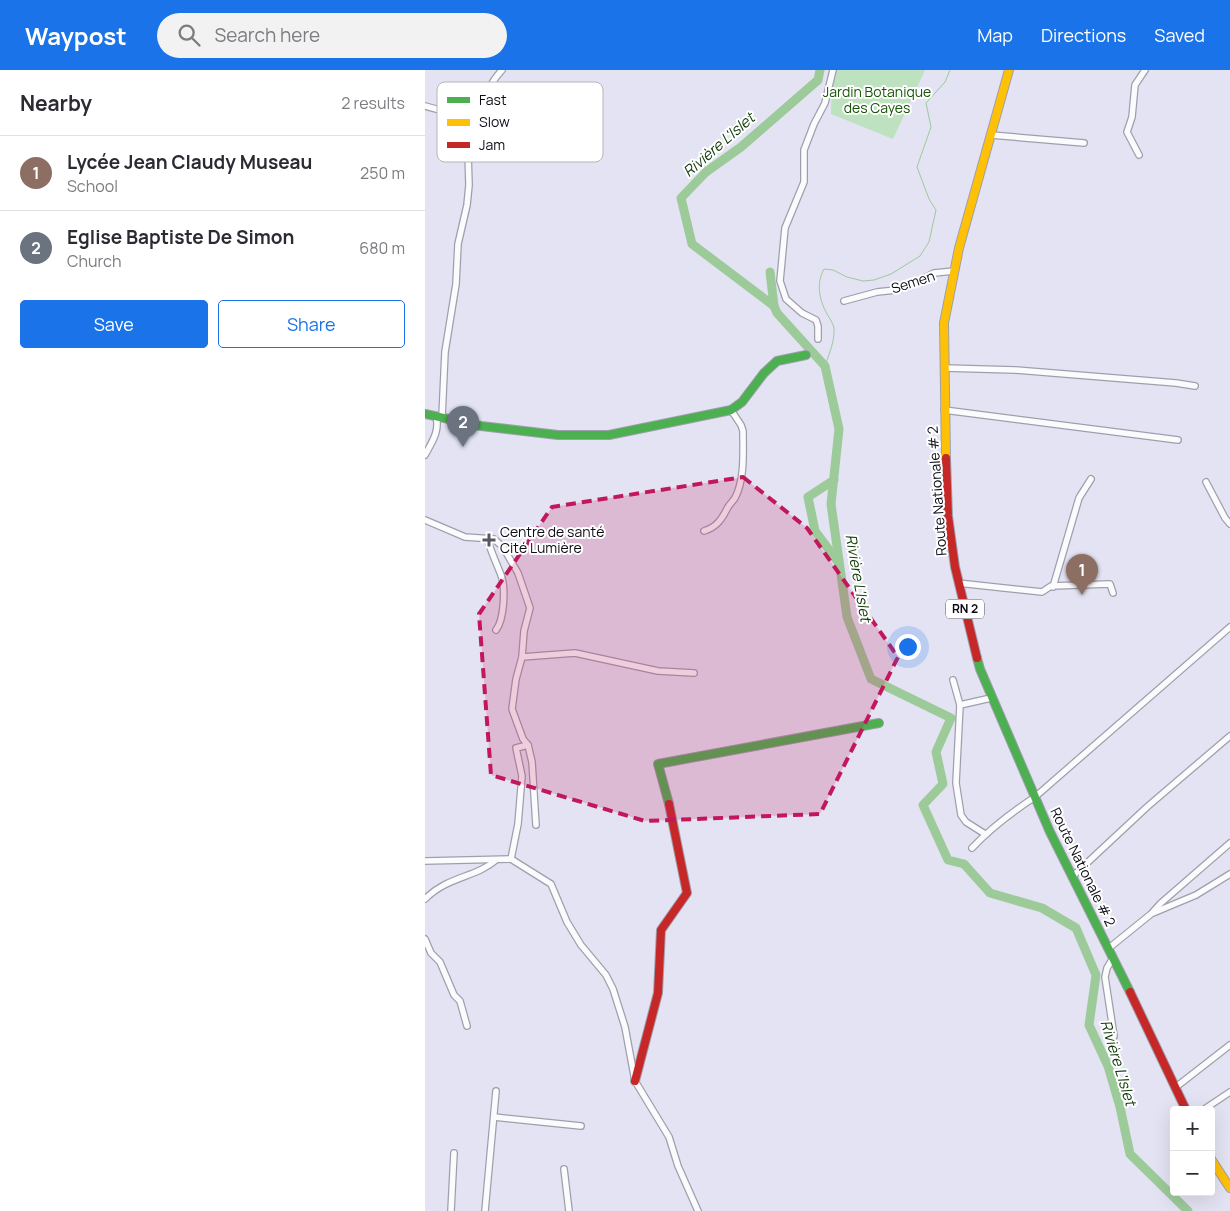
<!DOCTYPE html>
<meta charset="utf-8">
<style>
body{margin:0;font-family:Manrope,sans-serif;background:#f2f2f3;color:#2b2b33}
.controls{position:absolute;right:15px;bottom:15px;display:grid;overflow:hidden;border-radius:5px;box-shadow:0 5px 20px #0002}
.controls button{width:45px;height:45px;display:grid;place-items:center;padding:0;border:0;border-bottom:1px solid #e1e1e2;background:#fff;color:#2b2b33;font:25px sans-serif}
.you{position:absolute;left:482px;top:576px;width:18px;height:18px;margin:-12px;border:4px solid #fff;border-radius:50%;background:#1a73e8;box-shadow:0 0 0 8px #1a73e833}
.badge{display:grid;place-items:center;width:32px;height:32px;border-radius:50%;background:#1a73e8;color:#fff;font-size:16px;font-weight:700}
.pin{position:absolute;translate:-50% -41px;filter:drop-shadow(0 1px 2px #0008)}
.pin::after{content:'';position:absolute;top:26px;width:18px;height:15px;background:inherit;clip-path:polygon(0 0,100% 0,50% 100%)}
.list{margin:0;padding:0;list-style:none}
h2{display:flex;justify-content:space-between;align-items:center;height:65px;margin:0;padding:0 20px;font-size:21px}
h2 small{font-size:16px;font-weight:400;color:#7c7c81}
.list li{display:grid;grid-template-columns:32px 1fr auto;gap:15px;align-items:center;box-sizing:border-box;height:75px;padding:0 20px;border-top:1px solid #e1e1e2}
.list b{display:block;font-size:19px;white-space:nowrap}
.list p{margin:0;font-size:16px;white-space:nowrap;color:#7c7c81}
.list em{font-size:16px;font-style:normal;color:#7c7c81}
.actions{display:flex;gap:10px;padding:15px 20px}
.actions a{flex:1;padding:11px 0;border:1px solid #1a73e8;border-radius:5px;text-align:center;font-size:18px;color:#1a73e8}
.actions .main{background:#1a73e8;color:#fff}
.icon{flex:none;width:28px;height:28px;fill:none;stroke:currentColor;stroke-width:2;stroke-linecap:round;stroke-linejoin:round}
.map{position:relative;flex:none;width:805px;height:1141px;overflow:hidden}
header{display:flex;align-items:center;gap:30px;box-sizing:border-box;height:70px;padding:0 25px;background:#1a73e8;color:#fff}
header strong{font-size:24px}
nav{display:flex;gap:28px;margin-inline-start:auto;font-size:18px}
.search{width:350px;height:45px;background:#f2f2f3;display:flex;align-items:center;gap:12px;box-sizing:border-box;padding:0 18px;border-radius:28px;color:#7c7c81;font-size:19px}
main{display:flex}
aside{flex:1;background:#fff}
.map>svg:first-child{display:block}
.green{fill:#bee1bf}
.lines{fill:none;stroke-linecap:round;stroke-linejoin:round}
.stream{stroke:#9dca99;stroke-width:1}
.river{stroke:#9dca99;stroke-width:9}
.street-casing{stroke:#9f9fac;stroke-width:8}
.fast-casing{stroke:#9f9fac;stroke-width:10}
.slow-casing{stroke:#9f9fac;stroke-width:10}
.jam-casing{stroke:#9f9fac;stroke-width:10}
.street{stroke:#fbfbfd;stroke-width:5.5}
.fast{stroke:#4caf50;stroke-width:8}
.slow{stroke:#ffc107;stroke-width:8}
.jam{stroke:#c62828;stroke-width:8}
.marked{fill:#c2185b;fill-opacity:0.2;stroke:#c2185b;stroke-width:4;stroke-dasharray:10 6;stroke-linejoin:round}
.poi-dot{fill:#585763;stroke:#fff;stroke-width:2}
.labels{text-anchor:middle;stroke-width:4;stroke-linejoin:round;paint-order:stroke}
.shield{fill:#fff;stroke:#56555c;stroke-width:1}
.shield-label{font-size:12px;font-weight:bold;fill:#0d0c16}
.park-label{font-size:14px;fill:#155405;stroke:#fff}
.street-label{font-size:14px;fill:#0d0c16;stroke:#fff}
.poi-label{font-size:14px;fill:#0d0c16;stroke:#fff;text-anchor:start}
.water-label{font-size:15px;font-style:italic;fill:#0e3905;stroke:#fff}
.key{fill:#fff;stroke:#b6b6b9;stroke-width:1}
.key-label{font-size:14px;fill:#0d0c16}
</style>
<header>
<strong>Waypost</strong>
<div class="search"><svg class="icon" aria-label="search" viewBox="0 0 24 24"><circle cx="10" cy="10" r="6"/><path d="M15 15l6 6"/></svg>Search here</div>
<nav><a>Map</a><a>Directions</a><a>Saved</a></nav>
</header>
<main>
<aside>
<h2>Nearby<small>2 results</small></h2>
<ul class="list">
<li><span class="badge" style="background:#8d6e63">1</span><div><b>Lycée Jean Claudy Museau</b><p>School</p></div><em>250 m</em></li>
<li><span class="badge" style="background:#6b7280">2</span><div><b>Eglise Baptiste De Simon</b><p>Church</p></div><em>680 m</em></li>
</ul>
<div class="actions"><a class="main">Save</a><a>Share</a></div>
</aside>
<div class="map">
<svg width="805" height="1141" viewBox="0 0 805 1141">
<rect width="100%" height="100%" fill="#e3e3f3"/>
<path class="green" d="M407,0H500L468,69L406,44Z"/>
<g class="lines">
<path class="stream" d="M400,296C404,284 410,271 409,258C408,253 405,249 402,244C394,229 391,214 399,199L408,200L422,207L438,211L449,210L466,204L495,186L504,172L511,140L504,129L492,97L506,57L501,33L520,12L525,0"/>
<g class="river">
<path d="M395,0L393,10L316,77L281,102L256,128L267,174L349,236L352,243L400,296L414,359L406,434L422,547L446,609L526,648L511,682L518,714L498,735L523,790L539,794L565,823L617,838L651,858L671,905L664,955L683,996L695,1037L705,1084L763,1141"/>
<path d="M345,202L349,236"/>
<path d="M409,410L383,427L390,461L413,492"/>
</g>
<g class="street-casing">
<g id="street">
<path d="M0,36L22,42L30,51"/>
<path d="M566,65L659,73"/>
<path d="M43,83L46,79C52,51 57,21 77,0"/>
<path d="M714,85L702,62L707,47L710,15L720,0"/>
<path d="M419,231L452,222L471,220L484,216L509,203L529,201"/>
<path d="M393,269V256L391,250L377,243L361,229L355,211L360,158L379,112V80L389,54L400,33L408,0"/>
<path d="M519,298L590,300L751,313L770,316"/>
<path d="M519,340L753,370"/>
<path d="M17,347L20,282L31,214L33,174L42,135L44,115L43,83L32,79L28,72L29,30"/>
<path d="M0,385C7,372 15,361 11,346"/>
<path d="M781,412L800,448L805,454"/>
<path d="M0,450L40,467L69,469L78,477L93,503L105,538L99,561L97,587L91,609L87,639L98,669L103,675L107,692L111,755"/>
<path d="M279,461C292,457 297,449 303,437C305,434 308,431 310,428C320,409 318,382 318,361L316,355L306,340"/>
<path d="M62,468C66,482 71,492 76,505C81,518 79,550 71,560"/>
<path d="M533,513L617,522L626,516L685,514L688,523"/>
<path d="M628,517L654,428L666,409"/>
<path d="M97,587L150,583L233,601L269,603"/>
<path d="M528,610L535,635L531,713L536,745L541,752L560,764"/>
<path d="M535,635L566,628"/>
<path d="M547,778C566,758 587,742 610,727L805,557"/>
<path d="M86,789L93,754L97,706L91,678L103,675"/>
<path d="M0,791L86,789L126,814L142,852L156,875L181,905L188,919L200,957L210,1011L244,1067L253,1096L273,1141"/>
<path d="M648,806L722,737L805,666"/>
<path d="M0,829C23,806 50,808 71,790"/>
<path d="M728,843L771,825L805,804"/>
<path d="M0,869L6,883L15,892L29,925L35,931L42,956"/>
<path d="M684,878L726,844L736,833L805,773"/>
<path d="M688,888L682,898L680,907L689,966"/>
<path d="M751,1017L805,975"/>
<path d="M778,1040L805,1022"/>
<path d="M69,1047L156,1056"/>
<path d="M139,1099L144,1141"/>
<path d="M26,1141L29,1083"/>
<path d="M60,1141L71,1021"/>
</g>
</g>
<g class="fast-casing">
<g id="fast">
<path d="M0,344L56,356L133,365H184L306,340L317,332L339,303L352,291L381,285"/>
<path d="M552,588L555,599L625,762L705,922"/>
<path d="M244,734L233,694L454,653"/>
</g>
</g>
<g class="slow-casing">
<g id="slow">
<path d="M521,388L519,253L534,178L584,0"/>
<path d="M786,1089L805,1118"/>
</g>
</g>
<g class="jam-casing">
<g id="jam">
<path d="M521,388L523,446L530,497L552,588"/>
<path d="M705,922L761,1040"/>
<path d="M210,1011L233,923L236,860L262,823L244,734"/>
</g>
</g>
<use href="#street" class="street"/>
<use href="#fast" class="fast"/>
<use href="#slow" class="slow"/>
<use href="#jam" class="jam"/>
</g>
<path class="marked" d="M318,407L382,458L473,587L395,744L220,751L66,705L54,544L127,437Z"/>
<path class="poi-dot" d="M61.5 462.5h5v5h5v5h-5v5h-5v-5h-5v-5h5z"/>
<g class="labels">
<rect class="shield" x="521" y="529.5" width="38" height="19" rx="4"/>
<g class="shield-label">
<text x="540" y="543">RN 2</text>
</g>
<g class="park-label">
<text x="452" y="27">Jardin Botanique<tspan x="452" dy="16">des Cayes</tspan></text>
</g>
<g class="street-label">
<text transform="translate(488 212) rotate(-18)" y="5">Semen</text>
<text transform="translate(512 421) rotate(-94)" y="5">Route Nationale # 2</text>
<text transform="translate(658 797) rotate(64)" y="5">Route Nationale # 2</text>
</g>
<g class="poi-label">
<text x="75" y="467">Centre de santé<tspan x="75" dy="16">Cité Lumière</tspan></text>
</g>
<g class="water-label">
<text transform="translate(294 75) rotate(-41)" y="5">Rivière L'Islet</text>
<text transform="translate(433 508) rotate(80)" y="5">Rivière L'Islet</text>
<text transform="translate(693 993) rotate(73)" y="5">Rivière L'Islet</text>
</g>
</g>
<rect x="12" y="12" width="166" height="80" rx="8" class="key"/>
<rect x="22" y="27" width="23" height="6" fill="#4caf50"/>
<rect x="22" y="49" width="23" height="7" fill="#ffc107"/>
<rect x="22" y="72" width="23" height="6" fill="#c62828"/>
<g class="key-label">
<text x="54" y="35">Fast</text>
<text x="54" y="57">Slow</text>
<text x="54" y="80">Jam</text>
</g>
</svg>
<div class="controls">
<button>+</button>
<button>−</button>
</div>
<div class="you"></div>
<div class="pin badge" style="left:657px;top:525px;background:#8d6e63">1</div>
<div class="pin badge" style="left:38px;top:377px;background:#6b7280">2</div>
</div>
</main>
